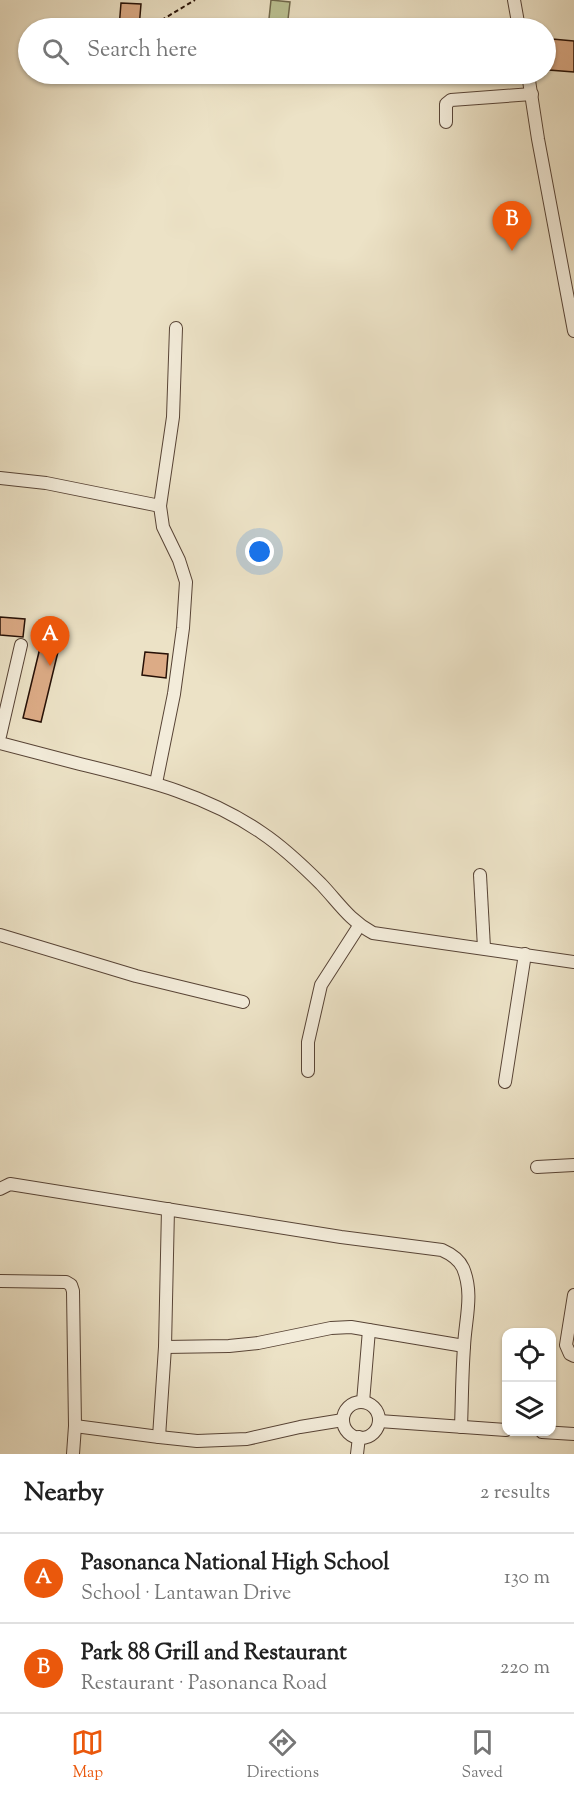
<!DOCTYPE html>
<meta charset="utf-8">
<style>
body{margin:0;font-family:"Sorts Mill Goudy",serif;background:#f2f2f2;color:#222}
.controls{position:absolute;right:18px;bottom:18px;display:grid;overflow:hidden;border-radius:12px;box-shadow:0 2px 4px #0004}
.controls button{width:54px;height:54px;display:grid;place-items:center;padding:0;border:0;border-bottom:2px solid #e0e0e0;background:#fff;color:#222;font:30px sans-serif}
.you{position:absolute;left:260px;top:552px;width:21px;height:21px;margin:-15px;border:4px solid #fff;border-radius:50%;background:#1a73e8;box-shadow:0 0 0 9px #1a73e833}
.badge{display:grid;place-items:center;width:39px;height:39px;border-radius:50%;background:#ea580c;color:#fff;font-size:20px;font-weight:700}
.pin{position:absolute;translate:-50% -50px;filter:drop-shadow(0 2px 3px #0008)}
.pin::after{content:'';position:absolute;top:32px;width:21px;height:18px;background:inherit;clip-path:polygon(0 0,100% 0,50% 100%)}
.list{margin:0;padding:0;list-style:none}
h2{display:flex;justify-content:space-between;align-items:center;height:78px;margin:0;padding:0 24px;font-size:26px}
h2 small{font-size:20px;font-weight:400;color:#767676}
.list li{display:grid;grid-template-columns:39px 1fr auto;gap:18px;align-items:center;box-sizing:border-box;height:90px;padding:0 24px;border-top:2px solid #e0e0e0}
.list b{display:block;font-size:22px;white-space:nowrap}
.list p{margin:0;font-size:20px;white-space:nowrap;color:#767676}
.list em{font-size:20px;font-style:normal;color:#767676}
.icon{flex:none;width:33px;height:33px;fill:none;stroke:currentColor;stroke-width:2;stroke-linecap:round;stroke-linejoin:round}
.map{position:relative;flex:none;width:574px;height:1454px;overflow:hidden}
.search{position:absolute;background:#fff;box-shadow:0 2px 4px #0004;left:18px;right:18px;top:18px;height:66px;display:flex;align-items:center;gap:15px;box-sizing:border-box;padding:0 21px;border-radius:33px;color:#767676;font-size:22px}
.sheet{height:258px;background:#fff}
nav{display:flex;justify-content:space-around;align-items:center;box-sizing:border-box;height:84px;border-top:2px solid #e0e0e0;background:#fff;font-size:16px;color:#767676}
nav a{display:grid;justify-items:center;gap:3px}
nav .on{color:#ea580c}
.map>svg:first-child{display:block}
.green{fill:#bbc293;stroke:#70694c;stroke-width:1.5}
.building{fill:#dcab86;stroke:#261006;stroke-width:1.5}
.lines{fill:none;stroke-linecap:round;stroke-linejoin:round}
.minor-casing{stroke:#584436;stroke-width:14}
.path{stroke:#261006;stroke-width:2;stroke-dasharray:4.5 3;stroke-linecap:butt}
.minor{stroke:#f3ecda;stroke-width:12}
</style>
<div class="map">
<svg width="574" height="1454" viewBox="0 0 574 1454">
<rect width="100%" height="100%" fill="#ece2c6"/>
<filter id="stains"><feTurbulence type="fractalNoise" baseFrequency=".00333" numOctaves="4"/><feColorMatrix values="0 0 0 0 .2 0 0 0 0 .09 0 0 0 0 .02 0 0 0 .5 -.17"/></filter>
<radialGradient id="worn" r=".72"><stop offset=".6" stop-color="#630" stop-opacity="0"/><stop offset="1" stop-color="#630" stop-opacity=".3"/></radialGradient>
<path class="green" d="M271,0L290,2L287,28H268Z"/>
<g class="building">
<path d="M121,3L141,4L139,28H119Z"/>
<path d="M552,39L574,41V72L549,70Z"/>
<path d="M0,617L25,619L23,637L0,635Z"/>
<path d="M46,623L64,627L41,722L23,718Z"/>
<path d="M145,652L168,654L166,678L142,675Z"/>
</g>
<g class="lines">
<g class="minor-casing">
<g id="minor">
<path d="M514,0L519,28"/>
<path d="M528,74L538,139L574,331"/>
<path d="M446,122V104L451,100L532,94"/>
<path d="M0,478L46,483L160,506"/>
<path d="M0,736L21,645"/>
<path d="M0,743C27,750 53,757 80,764C145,780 206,794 262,833C283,847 303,866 321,884C339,903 349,920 373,933L574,962"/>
<path d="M156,783L174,694L183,628L186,582L179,560L163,527L160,506L173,417L176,328"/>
<path d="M480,875L484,948"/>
<path d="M0,935L136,976L243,1002"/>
<path d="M308,1071V1042L321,985L359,926"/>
<path d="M505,1082L525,954"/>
<path d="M537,1167L574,1165"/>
<path d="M0,1189L10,1184L341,1237L442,1250C451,1254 459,1259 463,1268C474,1294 465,1320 464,1347C462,1374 462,1400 461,1427"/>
<path d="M0,1281L66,1282L71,1285L73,1291L75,1426L73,1454"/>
<path d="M574,1295L566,1345L570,1354L574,1356"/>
<path d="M165,1347L229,1346L258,1343L331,1328L351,1327L464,1346"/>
<path d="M363,1402L369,1330"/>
<circle cx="361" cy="1420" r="18"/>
<path d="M379,1421L506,1430"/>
<path d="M75,1426L159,1437L197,1441L247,1439L300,1427L343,1420"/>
<path d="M542,1432L574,1434"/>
<path d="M159,1437L165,1347L168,1209"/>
<path d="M357,1454L359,1437"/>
</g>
</g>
<path class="path" d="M155,24L195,0"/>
<use href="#minor" class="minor"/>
</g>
<rect width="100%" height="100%" filter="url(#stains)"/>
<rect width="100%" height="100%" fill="url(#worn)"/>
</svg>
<div class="controls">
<button><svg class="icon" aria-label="locate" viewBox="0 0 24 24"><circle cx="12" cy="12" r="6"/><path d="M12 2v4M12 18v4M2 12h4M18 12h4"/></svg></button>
<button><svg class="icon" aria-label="layers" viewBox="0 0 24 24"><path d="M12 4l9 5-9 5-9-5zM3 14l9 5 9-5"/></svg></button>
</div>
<div class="you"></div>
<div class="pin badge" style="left:50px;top:666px">A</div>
<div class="pin badge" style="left:512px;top:251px">B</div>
<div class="search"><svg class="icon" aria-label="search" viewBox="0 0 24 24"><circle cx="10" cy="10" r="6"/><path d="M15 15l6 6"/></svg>Search here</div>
</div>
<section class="sheet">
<h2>Nearby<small>2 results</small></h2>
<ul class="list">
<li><span class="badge">A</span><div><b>Pasonanca National High School</b><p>School · Lantawan Drive</p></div><em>130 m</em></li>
<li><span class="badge">B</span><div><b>Park 88 Grill and Restaurant</b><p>Restaurant · Pasonanca Road</p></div><em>220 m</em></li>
</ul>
</section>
<nav>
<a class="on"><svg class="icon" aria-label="map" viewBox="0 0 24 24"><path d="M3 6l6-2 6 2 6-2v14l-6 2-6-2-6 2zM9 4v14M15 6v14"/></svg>Map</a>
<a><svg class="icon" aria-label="directions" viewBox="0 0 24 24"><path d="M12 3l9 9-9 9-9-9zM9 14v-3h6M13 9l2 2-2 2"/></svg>Directions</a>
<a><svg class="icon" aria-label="saved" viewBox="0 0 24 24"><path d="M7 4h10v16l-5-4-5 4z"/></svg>Saved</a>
</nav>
